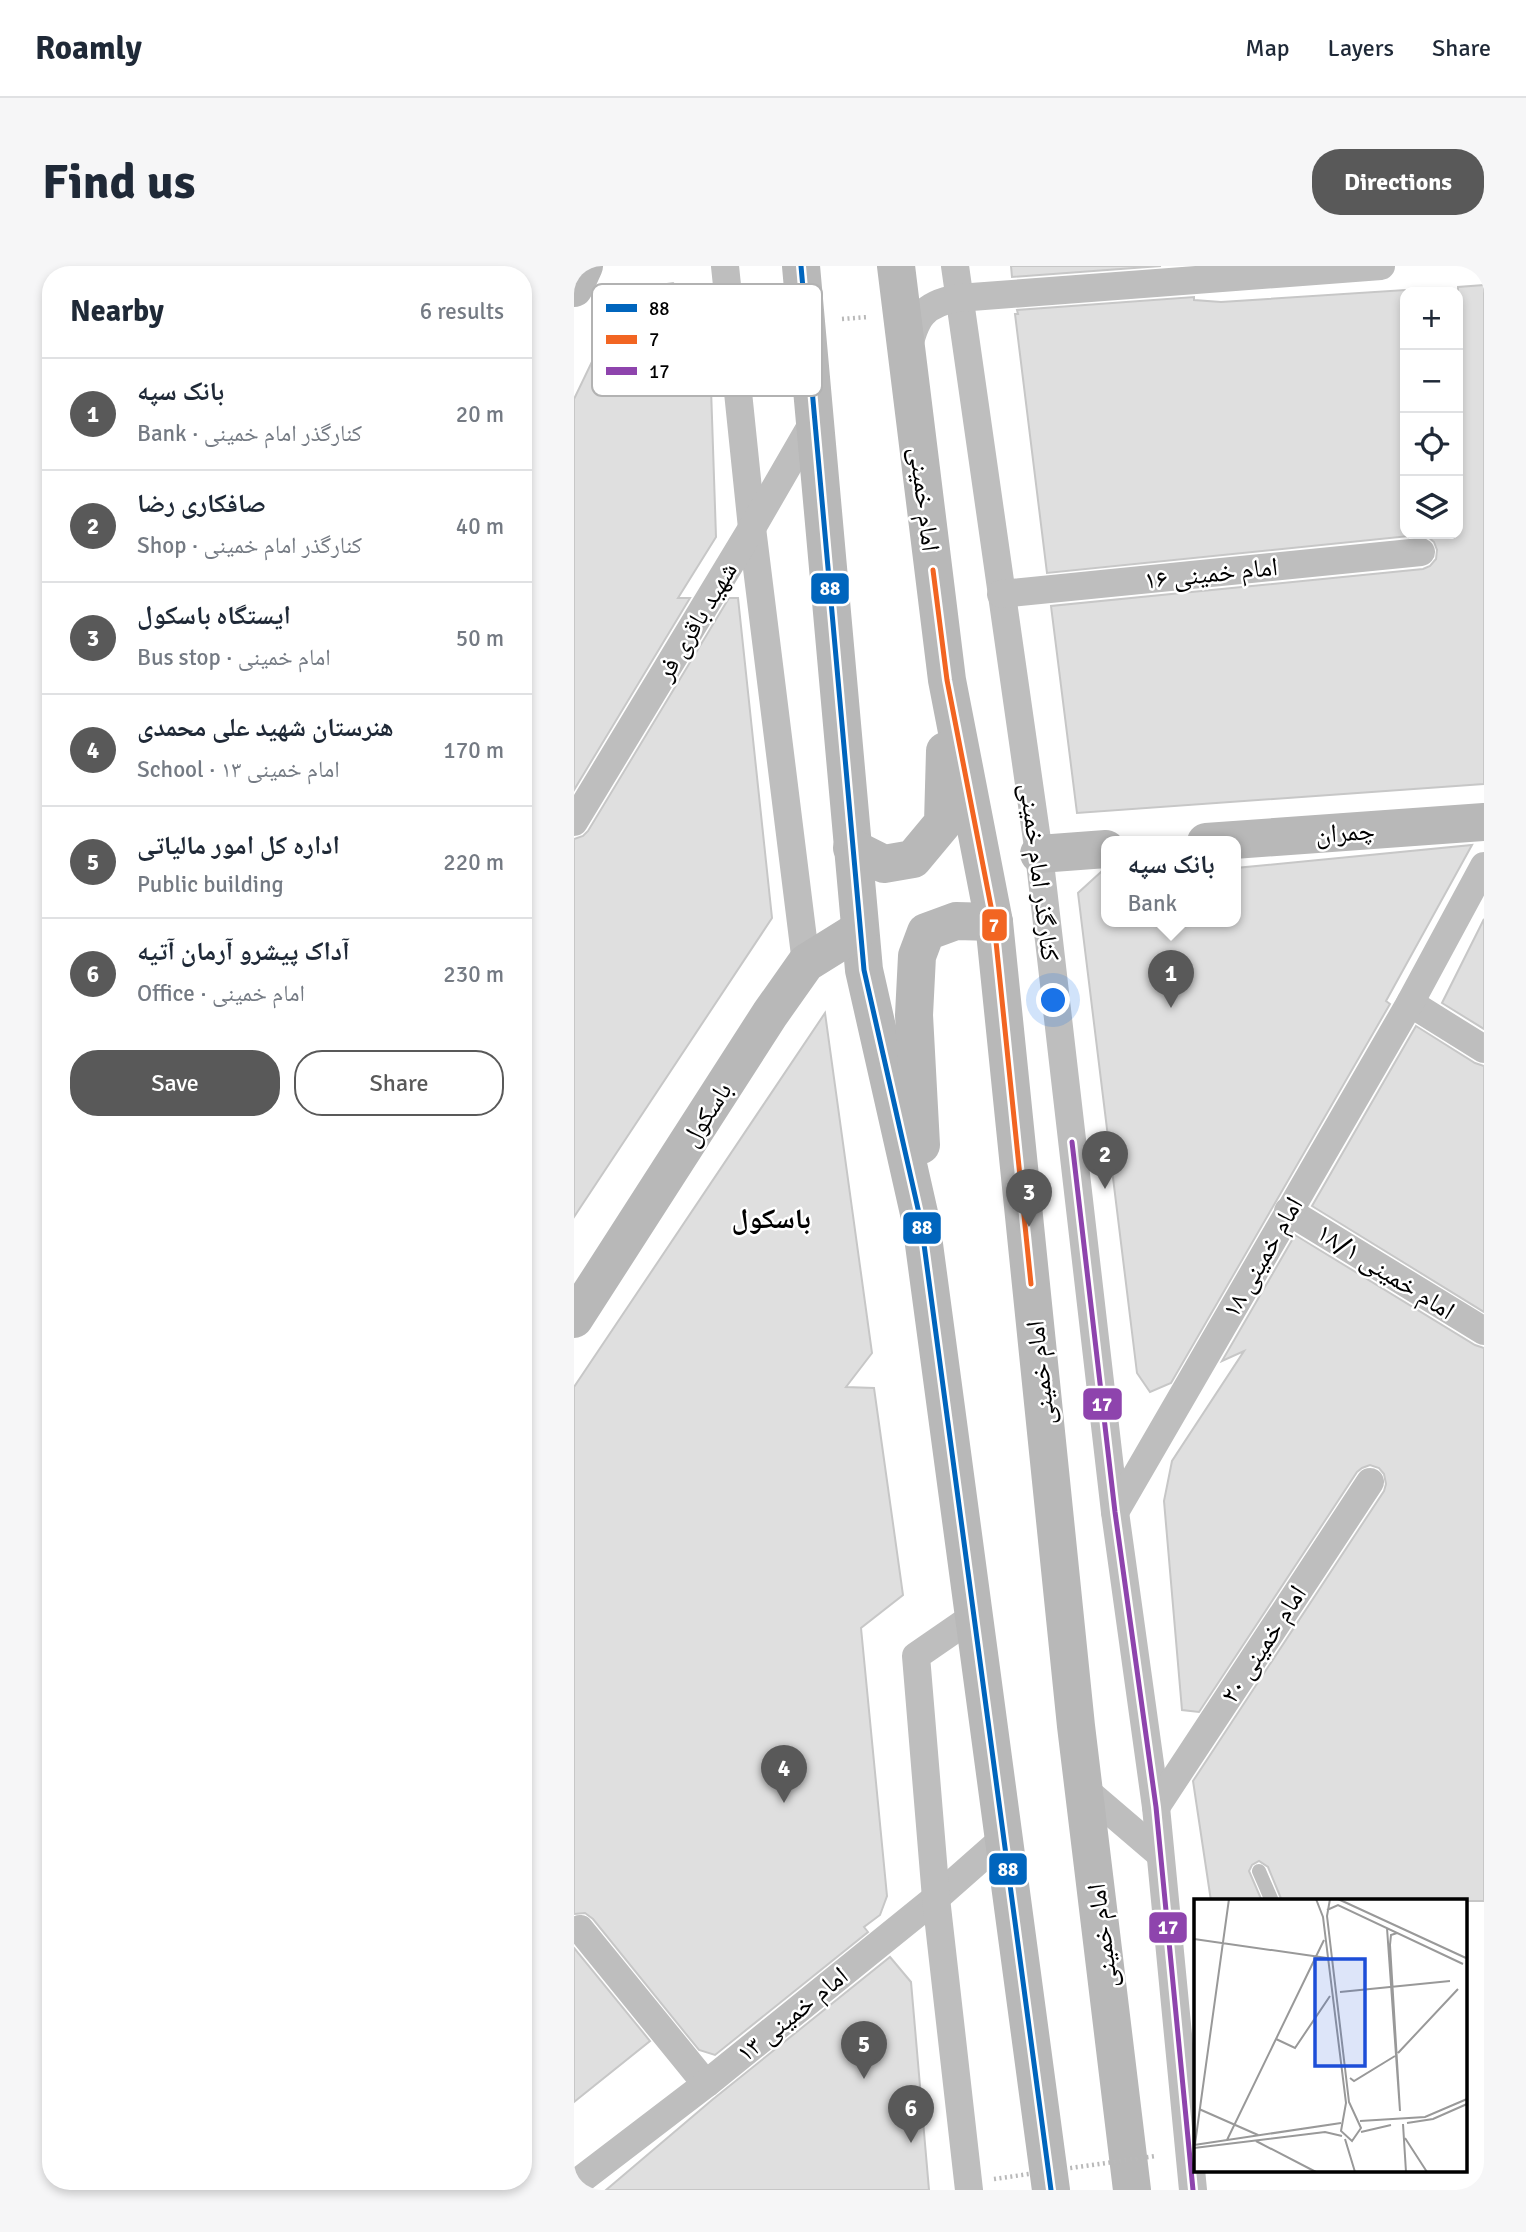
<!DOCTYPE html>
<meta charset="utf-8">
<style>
body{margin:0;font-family:Signika,"Noto Naskh Arabic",sans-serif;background:#f6f6f7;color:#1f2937}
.controls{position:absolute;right:21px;top:21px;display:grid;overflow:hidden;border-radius:14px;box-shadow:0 4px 10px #0003}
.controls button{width:63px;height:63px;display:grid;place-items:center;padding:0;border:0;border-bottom:2px solid #e0e1e3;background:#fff;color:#1f2937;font:35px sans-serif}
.you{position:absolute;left:480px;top:735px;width:24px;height:24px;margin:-18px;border:5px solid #fff;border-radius:50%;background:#1a73e8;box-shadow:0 0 0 10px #1a73e833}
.badge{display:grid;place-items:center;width:46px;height:46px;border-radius:50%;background:#595959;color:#fff;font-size:23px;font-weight:700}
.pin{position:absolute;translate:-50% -58px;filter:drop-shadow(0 2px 4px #0008)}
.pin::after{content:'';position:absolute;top:37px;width:24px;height:21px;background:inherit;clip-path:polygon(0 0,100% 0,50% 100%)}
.popup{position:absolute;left:527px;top:570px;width:140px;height:91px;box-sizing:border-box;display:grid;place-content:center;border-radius:14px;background:#fff;filter:drop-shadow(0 2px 5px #0005);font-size:23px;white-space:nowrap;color:#747a83}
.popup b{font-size:26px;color:#1f2937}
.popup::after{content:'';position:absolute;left:50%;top:100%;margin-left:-14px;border:14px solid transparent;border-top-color:#fff}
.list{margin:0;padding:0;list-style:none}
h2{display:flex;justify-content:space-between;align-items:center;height:91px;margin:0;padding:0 28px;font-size:30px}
h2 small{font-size:23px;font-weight:400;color:#747a83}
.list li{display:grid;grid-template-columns:46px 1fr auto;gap:21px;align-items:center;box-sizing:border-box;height:112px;padding:0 28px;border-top:2px solid #e0e1e3}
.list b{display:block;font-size:26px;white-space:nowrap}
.list p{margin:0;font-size:23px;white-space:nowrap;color:#747a83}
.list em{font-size:23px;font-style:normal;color:#747a83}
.actions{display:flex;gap:14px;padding:21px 28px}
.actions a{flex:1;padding:16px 0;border:2px solid #595959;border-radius:28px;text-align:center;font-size:24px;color:#595959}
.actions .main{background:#595959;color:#fff}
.icon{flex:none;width:38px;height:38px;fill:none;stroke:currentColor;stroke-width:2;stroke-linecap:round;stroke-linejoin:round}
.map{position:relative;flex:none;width:910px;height:1924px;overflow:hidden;border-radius:28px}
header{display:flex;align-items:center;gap:42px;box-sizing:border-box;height:98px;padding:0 35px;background:#fff;border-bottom:2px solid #e0e1e3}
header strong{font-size:33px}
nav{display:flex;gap:38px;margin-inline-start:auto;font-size:24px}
.intro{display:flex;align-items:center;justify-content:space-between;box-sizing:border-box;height:168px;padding:0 42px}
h1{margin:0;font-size:49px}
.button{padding:18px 32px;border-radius:28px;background:#595959;color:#fff;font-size:24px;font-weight:700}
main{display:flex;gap:42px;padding:0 42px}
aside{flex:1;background:#fff;border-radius:28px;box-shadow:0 4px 10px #0003}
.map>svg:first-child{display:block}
.building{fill:#dfdfdf;stroke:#c7c7c7;stroke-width:2}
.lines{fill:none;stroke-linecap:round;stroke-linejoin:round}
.path{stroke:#b9b9b9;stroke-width:4.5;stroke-dasharray:2 3.5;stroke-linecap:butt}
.lane{stroke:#bebebe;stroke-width:14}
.street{stroke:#bebebe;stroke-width:28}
.secondary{stroke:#b8b8b8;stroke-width:38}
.path-bridge{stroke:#b9b9b9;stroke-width:4.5;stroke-dasharray:2 3.5;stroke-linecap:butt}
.bus-1-casing{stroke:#fff;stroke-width:10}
.bus-2-casing{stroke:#fff;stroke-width:10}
.bus-3-casing{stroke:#fff;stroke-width:10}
.bus-1{stroke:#0065bd;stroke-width:5}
.bus-2{stroke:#f26522;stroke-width:5}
.bus-3{stroke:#8e44ad;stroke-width:5}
.labels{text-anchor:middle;stroke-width:5;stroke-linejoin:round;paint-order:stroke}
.street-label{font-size:26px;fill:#000;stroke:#fff}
.neighbourhood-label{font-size:28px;font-weight:bold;fill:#000;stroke:#fff}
.inset-road{fill:none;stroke:#999;stroke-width:2}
.view{fill:#1d4ed8;fill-opacity:0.15;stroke:#1d4ed8;stroke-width:3.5}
.inset-edge{fill:none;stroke:#000;stroke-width:3.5}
.key{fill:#fff;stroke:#b2b2b2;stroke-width:2}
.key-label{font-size:19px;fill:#000}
.line-badge{stroke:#fff;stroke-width:2.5}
.badge-label{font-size:19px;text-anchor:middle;font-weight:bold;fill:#fff}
</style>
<header>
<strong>Roamly</strong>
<nav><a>Map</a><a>Layers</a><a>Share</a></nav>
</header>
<div class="intro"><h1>Find us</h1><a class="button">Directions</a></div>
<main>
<aside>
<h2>Nearby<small>6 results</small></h2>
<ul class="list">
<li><span class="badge">1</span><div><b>بانک سپه</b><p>Bank · کنارگذر امام خمینی</p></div><em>20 m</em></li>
<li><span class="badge">2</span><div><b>صافکاری رضا</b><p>Shop · کنارگذر امام خمینی</p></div><em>40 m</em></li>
<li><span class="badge">3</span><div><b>ایستگاه باسکول</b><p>Bus stop · امام خمینی</p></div><em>50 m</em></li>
<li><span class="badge">4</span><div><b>هنرستان شهید علی محمدی</b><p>School · امام خمینی ۱۳</p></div><em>170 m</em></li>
<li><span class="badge">5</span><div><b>اداره کل امور مالیاتی</b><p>Public building</p></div><em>220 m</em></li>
<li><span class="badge">6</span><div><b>آداک پیشرو آرمان آتیه</b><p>Office · امام خمینی</p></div><em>230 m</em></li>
</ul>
<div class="actions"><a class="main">Save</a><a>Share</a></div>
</aside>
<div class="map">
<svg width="910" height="1924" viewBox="0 0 910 1924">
<rect width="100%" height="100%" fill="#fff"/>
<g class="building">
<path d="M437,0H587L438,11Z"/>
<path d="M99,17L130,51L137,122L142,271L104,332H116L0,524V133L40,50L33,44L46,25Z"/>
<path d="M910,19V518L503,547L477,340L849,303L856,300L862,293L863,284L860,276L854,271L845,269L473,307L441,48H444L443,44L620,31V34L647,36L831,24V268H884V21Z"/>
<path d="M155,332H164L198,652L0,951V573L9,570L14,565Z"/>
<path d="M898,579L812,735L816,738L597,1117L576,1126L563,1107L504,627L528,605H532V656H662V602Z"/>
<path d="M910,653V763L868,737Z"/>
<path d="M251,747L298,1087L272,1121L300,1122L329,1329L287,1362L313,1630L306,1649L290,1661L294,1666L141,1789L125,1784L19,1653L11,1647L0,1648V1121Z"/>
<path d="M842,760L901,797L910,800V1046L738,940Z"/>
<path d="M721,969L901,1079L910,1082V1635H708L694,1601L685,1595L678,1599L675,1605L688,1635H637L619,1515L810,1225L812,1218L810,1208L805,1202L796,1199L788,1202L783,1206L625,1446L608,1444L590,1235L598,1195L670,1085L648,1095Z"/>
<path d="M0,1682L76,1775L0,1836Z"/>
<path d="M316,1691L337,1716L355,1924H32L138,1834Z"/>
</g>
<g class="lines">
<path class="path" d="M268,53L294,51"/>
<path class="lane" d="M685,1605L698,1635"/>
<g class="street">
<path d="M151,0L178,262L232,697"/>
<path d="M381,0L465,588L541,1246L582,1541L619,1924"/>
<path d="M334,85C341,52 349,38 384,32L807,0"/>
<path d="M427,328L847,286"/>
<path d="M0,556L178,262L241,153"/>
<path d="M836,737L910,783"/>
<path d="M714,945L910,1065"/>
<path d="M541,1246L836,737L910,600"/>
<path d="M510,1523L586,1588"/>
<path d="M582,1541L796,1216"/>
<path d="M6,1663L132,1818"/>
<path d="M0,1919L132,1818L362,1632L430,1572"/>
<path d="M395,1924L362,1632L342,1390L400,1350"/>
</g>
<g class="secondary">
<path d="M227,0L290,704L347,956L477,1924"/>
<path d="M322,0L373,414L420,656L502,1460L558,1924"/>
<path d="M0,22L10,0"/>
<path d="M632,576L910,556"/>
<path d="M278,582L310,598L339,593L369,557L371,485"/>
<path d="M465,588L532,583"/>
<path d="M347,879L340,749L343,690L352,666L382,655L420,656"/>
<path d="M0,1053L196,748L232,697L285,664"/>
</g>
<path class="path-bridge" d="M420,1913L581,1890"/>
<g class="bus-1-casing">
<path id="bus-1" d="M227,0L290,704L347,956L477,1924"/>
</g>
<g class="bus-2-casing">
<path id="bus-2" d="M359,304L373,414L420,656L457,1018"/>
</g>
<g class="bus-3-casing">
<path id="bus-3" d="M498,876L541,1246L582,1541L619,1924"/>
</g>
<use href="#bus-1" class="bus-1"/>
<use href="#bus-2" class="bus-2"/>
<use href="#bus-3" class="bus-3"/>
</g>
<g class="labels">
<g class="street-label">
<text transform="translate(351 233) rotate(83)" y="9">امام خمینی</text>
<text transform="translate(637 307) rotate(-6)" y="9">امام خمینی ۱۶</text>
<text transform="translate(122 355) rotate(-59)" y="9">شهید باقری فر</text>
<text transform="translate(771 566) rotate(-4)" y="9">چمران</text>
<text transform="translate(466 606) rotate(83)" y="9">کنارگذر امام خمینی</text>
<text transform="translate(132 848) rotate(-57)" y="9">باسکول</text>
<text transform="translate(688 991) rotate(-60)" y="9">امام خمینی ۱۸</text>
<text transform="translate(812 1005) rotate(32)" y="9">امام خمینی ۱۸/۱</text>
<text transform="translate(466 1107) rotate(-96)" y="9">امام خمینی</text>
<text transform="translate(689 1378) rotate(-57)" y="9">امام خمینی ۲۰</text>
<text transform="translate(528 1670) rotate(-97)" y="9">امام خمینی</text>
<text transform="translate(218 1748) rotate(-39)" y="9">امام خمینی ۱۳</text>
</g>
<g class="neighbourhood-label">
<text x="197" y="962">باسکول</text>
</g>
</g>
<g transform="translate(620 1633)">
<rect width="273" height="273" fill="#fff"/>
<path class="inset-road" d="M122,0L129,18L152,204L147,232L158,242L167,229L155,203L133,17L136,0M144,0L272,59M133,11L144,6L269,65M193,29L206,212M203,34L197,36L196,46L206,212M0,40L133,59M146,93L256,82M82,140L101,149L136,97M204,154L264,90M156,179L160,182L201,157M5,210L64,236M166,222L231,218L273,200M213,224L239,220L273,205M209,225L212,273M167,233L197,226M211,239L233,273M151,240L161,273M33,241L130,41M62,242L122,273M1,245L35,0M0,246L147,224M0,249L131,233L148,237"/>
<path class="view" d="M121,60H171V167H121Z"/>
<rect width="273" height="273" class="inset-edge"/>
</g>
<rect x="18" y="18" width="230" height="112" rx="10" class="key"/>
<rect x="32" y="38" width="31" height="8" fill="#0065bd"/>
<rect x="32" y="69" width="31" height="9" fill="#f26522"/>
<rect x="32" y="101" width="31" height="8" fill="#8e44ad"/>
<g class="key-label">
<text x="75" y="49">88</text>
<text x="75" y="80">7</text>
<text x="75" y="112">17</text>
</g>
<g class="line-badge">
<rect x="236" y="306" width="40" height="33" rx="7" fill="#0065bd"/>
<rect x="407" y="642" width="27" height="34" rx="7" fill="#f26522"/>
<rect x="328" y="945" width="40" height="34" rx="7" fill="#0065bd"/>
<rect x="508" y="1121" width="41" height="34" rx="7" fill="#8e44ad"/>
<rect x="414" y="1586" width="40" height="34" rx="7" fill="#0065bd"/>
<rect x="574" y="1645" width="40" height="33" rx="7" fill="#8e44ad"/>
</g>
<g class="badge-label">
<text x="256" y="329">88</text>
<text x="420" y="666">7</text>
<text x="348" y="968">88</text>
<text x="528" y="1145">17</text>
<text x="434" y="1610">88</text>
<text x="594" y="1668">17</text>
</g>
</svg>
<div class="controls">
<button>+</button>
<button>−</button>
<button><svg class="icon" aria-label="locate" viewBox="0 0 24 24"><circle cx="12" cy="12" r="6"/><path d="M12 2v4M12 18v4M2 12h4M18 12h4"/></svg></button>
<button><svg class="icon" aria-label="layers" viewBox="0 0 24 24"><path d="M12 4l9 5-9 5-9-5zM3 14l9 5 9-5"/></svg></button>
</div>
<div class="you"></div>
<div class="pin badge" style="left:597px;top:742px">1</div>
<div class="popup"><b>بانک سپه</b>Bank</div>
<div class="pin badge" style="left:531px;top:923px">2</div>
<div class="pin badge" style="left:455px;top:961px">3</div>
<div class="pin badge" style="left:210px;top:1537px">4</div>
<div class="pin badge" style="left:290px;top:1813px">5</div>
<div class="pin badge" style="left:337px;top:1877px">6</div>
</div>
</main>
